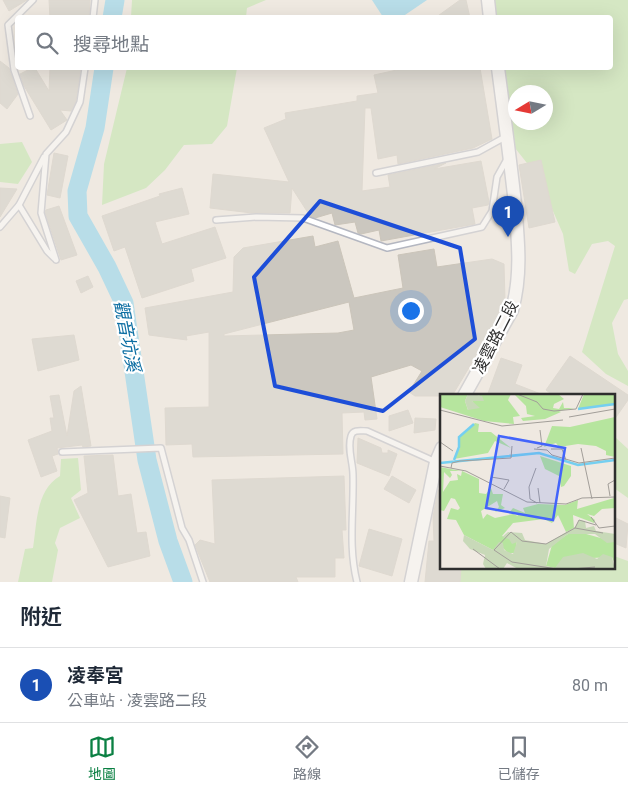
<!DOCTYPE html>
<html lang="zh-TW">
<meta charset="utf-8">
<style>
body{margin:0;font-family:Roboto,"Noto Sans TC",sans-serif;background:#f6f6f7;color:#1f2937}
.compass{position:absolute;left:508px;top:85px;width:45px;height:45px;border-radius:50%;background:#fff;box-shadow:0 5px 20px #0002;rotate:260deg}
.you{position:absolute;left:410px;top:310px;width:18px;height:18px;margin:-12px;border:4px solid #fff;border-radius:50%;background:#1a73e8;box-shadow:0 0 0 8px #1a73e833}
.badge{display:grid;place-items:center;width:32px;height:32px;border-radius:50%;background:#0b8043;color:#fff;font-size:16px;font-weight:700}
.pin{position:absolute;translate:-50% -41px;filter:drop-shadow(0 1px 2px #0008)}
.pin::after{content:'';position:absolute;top:26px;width:18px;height:15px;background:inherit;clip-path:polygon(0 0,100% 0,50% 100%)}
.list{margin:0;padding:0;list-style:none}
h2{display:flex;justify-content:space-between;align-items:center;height:65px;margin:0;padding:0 20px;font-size:21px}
h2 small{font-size:16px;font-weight:400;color:#747a83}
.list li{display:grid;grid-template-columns:32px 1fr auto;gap:15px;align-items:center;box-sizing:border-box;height:75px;padding:0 20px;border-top:1px solid #e0e1e3}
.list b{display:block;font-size:19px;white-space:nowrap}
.list p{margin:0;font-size:16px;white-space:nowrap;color:#747a83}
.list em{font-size:16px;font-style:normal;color:#747a83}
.icon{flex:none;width:28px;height:28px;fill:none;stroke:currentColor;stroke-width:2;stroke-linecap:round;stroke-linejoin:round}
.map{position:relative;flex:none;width:628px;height:582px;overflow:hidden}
.search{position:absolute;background:#fff;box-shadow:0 5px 20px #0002;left:15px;right:15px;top:15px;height:55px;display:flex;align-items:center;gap:12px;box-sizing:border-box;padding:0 18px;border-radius:5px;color:#747a83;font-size:19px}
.sheet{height:140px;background:#fff}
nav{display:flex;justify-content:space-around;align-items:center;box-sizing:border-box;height:70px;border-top:1px solid #e0e1e3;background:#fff;font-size:14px;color:#747a83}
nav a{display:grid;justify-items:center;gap:2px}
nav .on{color:#0b8043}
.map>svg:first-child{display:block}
.green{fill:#b6e59e;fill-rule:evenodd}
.water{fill:#75cff0}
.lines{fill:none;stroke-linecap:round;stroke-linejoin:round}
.river{stroke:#75cff0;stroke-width:19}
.building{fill:#cbc7bf;stroke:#cbc5ba;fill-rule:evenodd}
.service-casing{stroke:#b4b7c1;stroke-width:8}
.tertiary-casing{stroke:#b4b7c1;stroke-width:15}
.service{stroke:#fff;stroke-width:5}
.tertiary{stroke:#fff;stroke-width:12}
.marked{fill:none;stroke:#1d4ed8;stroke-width:4;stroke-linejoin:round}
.labels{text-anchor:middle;stroke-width:4.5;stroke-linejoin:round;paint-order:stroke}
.street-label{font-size:16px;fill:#2e2e2e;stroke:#fff}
.water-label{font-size:18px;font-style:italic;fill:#0d6fa3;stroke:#fff}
.inset-river{fill:none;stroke:#75cff0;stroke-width:2.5}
.inset-road{fill:none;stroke:#a29e99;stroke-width:1}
.view{fill:#4264fb;fill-opacity:0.15;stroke:#4264fb;stroke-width:2.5}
.inset-edge{fill:none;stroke:#2e2e2e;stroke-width:2.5}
</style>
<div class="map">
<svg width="628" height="582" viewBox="0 0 628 582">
<rect width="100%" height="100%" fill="#efe9e1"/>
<g class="green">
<path d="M132,0H266L247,8L246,17H131Z"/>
<path d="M493,0H628V299L624,300L612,323L618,354L628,371V386L606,374L582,352L615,246L608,241L592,244L575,274L569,271L563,234L538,177L515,148L503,68H610V18L496,17ZM516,92H546V122H516Z"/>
<path d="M127,68H237L227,126L212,144L184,145L165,170L146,188L102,205L104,164Z"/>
<path d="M22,142L32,162L18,184L0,182V144Z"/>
<path d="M614,436L628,449V498L614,488Z"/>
<path d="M78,458L81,490L71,498L80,518L60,528L55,543L58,550L52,582H18L25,549L33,548C37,523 36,490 60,476L61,459Z"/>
<path d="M614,556L628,561V582H458L457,568H614Z"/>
</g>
<path class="water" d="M372,0H427L402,17H383Z"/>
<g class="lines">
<g class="river">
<path d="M112,18L115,0"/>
<path d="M104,68L95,128L77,191L78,216L107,267L124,303L147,460L168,541L183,582"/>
</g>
</g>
<g class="building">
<path d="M3,0H27L9,11Z"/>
<path d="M49,0H90L89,18H50Z"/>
<path d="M460,0H466L470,18H435Z"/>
<path d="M0,61L9,68L18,94L7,109L0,103Z"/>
<path d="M32,68H35L49,91L50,68H81L76,101L71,111L60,110L67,120L51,130L24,86L20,74Z"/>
<path d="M406,68H480L492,139L473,148L398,164L397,155L378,159L371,108H365L362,191L390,187L388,175L446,163L434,169L481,161L489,202L488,205L472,208L475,224L381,241L379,230L361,234L358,233L355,222L335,225L332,213L315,218L310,216L292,188L290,213H252L210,208L213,174L289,182L264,128L286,119L285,113L357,101V96L378,93L374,75Z"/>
<path d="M54,153L68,156L60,198L47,195Z"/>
<path d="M541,160L555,222L529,228L519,165Z"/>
<path d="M0,188L17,189L0,217Z"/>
<path d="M182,188L189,214L155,222L162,244L215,227L226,258L191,269L194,281L142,298L125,247L114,251L102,216L160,196L159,194Z"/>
<path d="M59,206L77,255L61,260L45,212L46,210Z"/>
<path d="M313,236L315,247L338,241L354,298L403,288L398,255L434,249L437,267L492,259L504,264L505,300L495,324L452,396H415L409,392L422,371L411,365L371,377L377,419L365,420L364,412L342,413L343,454L193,457L192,444L166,445L165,408L209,407V332L186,336L187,340L149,335L145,308L233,292L234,257L243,248ZM349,302L354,330L338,333L224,336V334Z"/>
<path d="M88,276L93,287L81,293L76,281Z"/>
<path d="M74,335L79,360L38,371L32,339Z"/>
<path d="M570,356L628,395V400L614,420V396H554L546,390Z"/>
<path d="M501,358L522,365L515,384L546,396H487Z"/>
<path d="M81,386L91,446L83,447L82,445L57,448L58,454L52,456L57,471L41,477L28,440L52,431L50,418H54L50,396L59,395L67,436L74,391Z"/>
<path d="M408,410L413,423L389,431V416Z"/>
<path d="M415,418L436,419L435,430L414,433Z"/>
<path d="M358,438L381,448L382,453H388V450L397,454L389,476L357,463Z"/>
<path d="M113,455L118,496L131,494L137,533L146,532L150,556L108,567L74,500L88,493L84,456Z"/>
<path d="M344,476L346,530H342L344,558H335V577H296L298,582H210L195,545L200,540L215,544L212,480Z"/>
<path d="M392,476L416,490L409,503L384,489Z"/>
<path d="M438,490H442V568H461L460,582H425L429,541H434L433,517Z"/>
<path d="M0,496L10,498L5,538L0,537Z"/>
<path d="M614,517L628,524L626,548L614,543Z"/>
<path d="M369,529L402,539L392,576L359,566Z"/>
</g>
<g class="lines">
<g class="service-casing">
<g id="service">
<path d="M93,18L95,0"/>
<path d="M30,116L14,70L8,25L33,0"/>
<path d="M376,173L478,152L507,136"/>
<path d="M19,205L44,157"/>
<path d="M216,220L256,217L303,218L387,248L482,227L492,211L497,177L507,159"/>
<path d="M0,227L19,205L47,251L54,258"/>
<path d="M56,260L41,213L46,154L66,132L80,102L85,68"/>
<path d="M62,452L161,448L182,528L189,540L203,582"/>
<path d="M357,582C348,546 354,512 353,475C353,462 347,449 351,436C353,429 361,431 367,431L436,462"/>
</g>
</g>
<g class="tertiary-casing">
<g id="tertiary">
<path d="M488,0L490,18"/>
<path d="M464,396L512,310C522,275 518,239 515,204C510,158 504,113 498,68"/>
<path d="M411,582L436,462L442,448"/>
</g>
</g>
<use href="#service" class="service"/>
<use href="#tertiary" class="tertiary"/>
</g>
<path d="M0 0H628V582H0ZM320,201L460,248L475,339L383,411L275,386L254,277Z" fill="#efe9e1" fill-opacity=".55" fill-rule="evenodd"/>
<path class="marked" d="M320,201L460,248L475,339L383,411L275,386L254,277Z"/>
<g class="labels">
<g class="street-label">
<text transform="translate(495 337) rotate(-63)" y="6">凌雲路二段</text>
</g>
<g class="water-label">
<text transform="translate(127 336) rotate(79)" y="6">觀音坑溪</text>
</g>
</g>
<g transform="translate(440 394)">
<rect width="175" height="175" fill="#efe9e1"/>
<path d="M0,0H28L25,7L28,16L34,10L32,7L40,1L33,3L32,0H71L68,6L80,22L73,23L74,30L44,27L0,13ZM74,0H118L124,5L114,10L113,14L119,15L123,8L124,14H134L119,17L121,18L105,25L83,27L81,24L95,22L87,20L86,12ZM144,0H175V11L138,15ZM175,23V63L166,61V57L156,52L138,50L119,53L116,49L104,53L112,32L130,33ZM35,29L39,30L38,38H51L71,54L55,47L48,59L14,65L20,54L19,43ZM100,62L131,72V82L124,92L121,93L119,82L105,75ZM0,73L21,77H10L12,81L10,84L4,78L3,98L10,87L18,86L17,80L21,82L22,77L39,85V99L46,100L51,94L53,100H63L61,111L65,114L55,118L59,113L57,107L41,117L43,125L47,120L55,124L73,120L78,122L76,118L69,119L73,114L85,119L83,114L98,110L125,111L138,106L137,115L174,104L175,114L162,115L154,122L147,120L155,126L154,129L133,121L134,135L126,138L118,121L112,129L104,125L73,129L62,142L77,147L75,159H68L63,154L53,156L24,141L16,126L7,125L11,114L18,116L20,114L15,105L11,104L4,117L0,116ZM139,138L175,148V170L172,163L152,164L115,174L106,172L112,151L128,140Z" fill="#b6e59e"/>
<path d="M28,0L42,2L44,7H32L40,14L28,16L25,7ZM139,126L145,127L146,134L154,132L156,137L175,140V148L167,149L155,140H128L109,155L106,172L115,174L123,163L143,159L157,165L163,160L172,163L175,175H78L67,169L63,175H46L43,170L45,161L30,155L23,147L24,141L53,156L59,148L63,149L64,156L73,160L77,148L72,150L69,145L62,143L68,138L82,139L85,146L106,150L135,133Z" fill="#c8d9b8"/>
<path class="inset-river" d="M138,15L175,10M14,66L19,53V43L34,30M0,69L99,59L138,71L175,66"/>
<path class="inset-road" d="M77,0L97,8L103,15L114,17L136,15L143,0M0,16L62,32L123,26M129,23L175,15M0,48L13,57M97,54L102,52L100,36M141,54L152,105M94,55L107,56L112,61L139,69L175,64M111,55H122L126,66M0,72L26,77L87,108L126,110L142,104L175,103M11,74L12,69L20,67L71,64L72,52M96,74L89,93L90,105L97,109M51,83L69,86L64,95M98,94L100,109M170,102L168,90L175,86M151,123L159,134L175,132M135,134L163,139M33,155L60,175M117,175L72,168L54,156L71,138L82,147L106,150L135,134L139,126L156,131M132,175L155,173"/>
<path class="view" d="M59,42L125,54L113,126L46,114Z"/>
<rect width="175" height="175" class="inset-edge"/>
</g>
</svg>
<svg class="compass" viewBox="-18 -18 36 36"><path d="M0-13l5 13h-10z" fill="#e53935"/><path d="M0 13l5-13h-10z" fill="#747a83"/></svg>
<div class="you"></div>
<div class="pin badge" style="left:508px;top:237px;background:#1a4fb4">1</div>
<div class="search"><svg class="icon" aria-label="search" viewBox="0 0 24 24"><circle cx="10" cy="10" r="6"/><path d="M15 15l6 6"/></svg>搜尋地點</div>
</div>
<section class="sheet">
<h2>附近<small></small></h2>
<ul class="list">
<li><span class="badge" style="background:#1a4fb4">1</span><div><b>凌奉宮</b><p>公車站 · 凌雲路二段</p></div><em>80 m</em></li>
</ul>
</section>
<nav>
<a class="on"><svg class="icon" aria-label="map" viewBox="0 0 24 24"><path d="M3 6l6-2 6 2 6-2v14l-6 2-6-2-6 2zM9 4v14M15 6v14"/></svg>地圖</a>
<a><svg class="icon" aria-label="directions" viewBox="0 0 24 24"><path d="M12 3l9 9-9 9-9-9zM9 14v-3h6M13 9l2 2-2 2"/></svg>路線</a>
<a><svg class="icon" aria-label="saved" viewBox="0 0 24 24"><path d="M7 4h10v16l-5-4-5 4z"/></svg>已儲存</a>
</nav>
